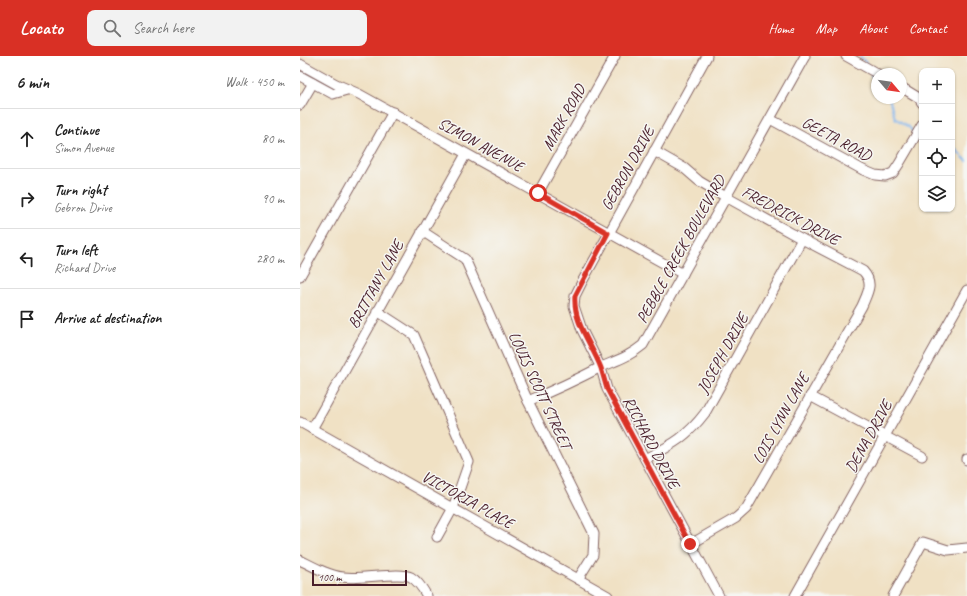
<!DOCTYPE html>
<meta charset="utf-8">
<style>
body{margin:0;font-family:Caveat,sans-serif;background:#f2f2f2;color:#222}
.controls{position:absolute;right:12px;top:12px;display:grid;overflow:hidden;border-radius:8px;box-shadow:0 1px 3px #0004}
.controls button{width:36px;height:36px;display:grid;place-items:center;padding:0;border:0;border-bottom:1px solid #e0e0e0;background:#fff;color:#222;font:20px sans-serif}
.compass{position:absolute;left:571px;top:12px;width:36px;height:36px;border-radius:50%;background:#fff;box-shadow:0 1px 3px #0004;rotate:119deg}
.scale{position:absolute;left:12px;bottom:10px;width:95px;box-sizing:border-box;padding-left:4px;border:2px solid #4a1f2b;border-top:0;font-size:11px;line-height:14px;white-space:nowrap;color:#4a1f2b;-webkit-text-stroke:3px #f6f6f2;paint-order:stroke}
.stop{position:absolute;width:12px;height:12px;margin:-9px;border:3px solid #d93025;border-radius:50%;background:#fff}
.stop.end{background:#d93025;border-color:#fff;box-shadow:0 1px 4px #0008}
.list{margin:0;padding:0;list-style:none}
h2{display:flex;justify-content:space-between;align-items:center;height:52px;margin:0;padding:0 16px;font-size:17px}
h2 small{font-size:13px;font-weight:400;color:#767676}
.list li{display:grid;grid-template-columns:26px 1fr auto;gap:12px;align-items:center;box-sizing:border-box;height:60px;padding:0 16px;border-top:1px solid #e0e0e0}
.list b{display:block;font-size:15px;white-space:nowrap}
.list p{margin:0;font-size:13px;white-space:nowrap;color:#767676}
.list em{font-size:13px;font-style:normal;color:#767676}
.icon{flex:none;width:22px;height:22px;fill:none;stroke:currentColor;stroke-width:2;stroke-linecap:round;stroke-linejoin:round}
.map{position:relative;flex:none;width:667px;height:540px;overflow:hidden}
header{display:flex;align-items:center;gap:24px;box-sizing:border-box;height:56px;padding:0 20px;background:#d93025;color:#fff}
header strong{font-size:19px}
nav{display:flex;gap:22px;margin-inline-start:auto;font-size:14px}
.search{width:280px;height:36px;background:#f2f2f2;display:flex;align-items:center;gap:10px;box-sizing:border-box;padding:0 14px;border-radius:8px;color:#767676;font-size:15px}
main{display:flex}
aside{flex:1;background:#fff}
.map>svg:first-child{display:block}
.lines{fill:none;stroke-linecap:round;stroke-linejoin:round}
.stream{stroke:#82b8f1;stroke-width:2}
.minor-casing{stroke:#846361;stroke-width:11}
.minor{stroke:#fff;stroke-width:9}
.route{stroke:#d93025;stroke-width:5}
.labels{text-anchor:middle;stroke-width:3;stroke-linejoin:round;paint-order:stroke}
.street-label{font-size:16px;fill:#4a1f2b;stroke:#f6f6f2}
</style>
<header>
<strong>Locato</strong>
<div class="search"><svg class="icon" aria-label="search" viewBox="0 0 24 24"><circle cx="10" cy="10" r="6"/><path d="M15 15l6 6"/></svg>Search here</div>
<nav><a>Home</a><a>Map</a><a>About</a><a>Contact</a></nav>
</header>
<main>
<aside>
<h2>6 min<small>Walk · 450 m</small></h2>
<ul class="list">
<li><svg class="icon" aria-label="ahead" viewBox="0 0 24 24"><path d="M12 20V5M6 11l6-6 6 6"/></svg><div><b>Continue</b><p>Simon Avenue</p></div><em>80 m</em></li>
<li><svg class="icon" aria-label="right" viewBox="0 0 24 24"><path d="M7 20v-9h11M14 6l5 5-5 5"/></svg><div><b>Turn right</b><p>Gebron Drive</p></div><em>90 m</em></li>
<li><svg class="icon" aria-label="left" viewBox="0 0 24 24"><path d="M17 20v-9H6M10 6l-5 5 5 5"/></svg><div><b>Turn left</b><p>Richard Drive</p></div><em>280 m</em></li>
<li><svg class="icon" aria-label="arrive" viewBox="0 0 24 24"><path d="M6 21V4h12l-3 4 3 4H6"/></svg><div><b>Arrive at destination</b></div></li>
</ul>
</aside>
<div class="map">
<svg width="667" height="540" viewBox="0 0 667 540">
<rect width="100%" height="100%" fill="#f6f6f2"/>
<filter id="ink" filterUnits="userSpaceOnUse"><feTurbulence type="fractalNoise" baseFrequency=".025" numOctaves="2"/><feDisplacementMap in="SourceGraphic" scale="8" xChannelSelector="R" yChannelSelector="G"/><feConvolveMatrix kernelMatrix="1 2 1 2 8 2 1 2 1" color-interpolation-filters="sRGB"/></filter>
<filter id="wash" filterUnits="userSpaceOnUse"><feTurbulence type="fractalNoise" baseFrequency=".012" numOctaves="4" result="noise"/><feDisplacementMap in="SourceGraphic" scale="16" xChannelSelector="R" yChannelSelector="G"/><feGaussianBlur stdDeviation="0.9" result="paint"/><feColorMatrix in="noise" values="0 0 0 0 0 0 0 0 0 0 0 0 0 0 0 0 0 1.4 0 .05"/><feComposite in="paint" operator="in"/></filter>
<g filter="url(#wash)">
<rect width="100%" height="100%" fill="#f0e1c4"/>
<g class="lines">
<g class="stream">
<path d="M560,0L566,7"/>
<path d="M571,18L577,30"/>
<path d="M589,42L595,62L610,72L614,78"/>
<path d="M616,82L622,86"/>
<path d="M652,90L667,105"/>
</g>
</g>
</g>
<g filter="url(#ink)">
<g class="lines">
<g class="minor-casing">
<g id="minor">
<path d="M407,0L282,226L275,240L274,250L282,274L301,312L307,333L419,540"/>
<path d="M546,0L578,18"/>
<path d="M0,8L36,28L59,38L383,218"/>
<path d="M0,20L33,38L47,34"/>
<path d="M601,31L619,42L622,47"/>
<path d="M0,49L13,27"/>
<path d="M470,63L563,114L575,119L585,120L593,117L599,108L622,69"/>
<path d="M354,95L384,112L399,125L426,141L502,183L563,215C574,227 568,236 562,250L446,453L436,462L391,488"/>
<path d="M238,137L315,0"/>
<path d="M122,175L165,203L228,345L294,478L293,499L278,523"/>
<path d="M0,220L93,56"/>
<path d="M77,255L114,279L169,406L153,452L137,481"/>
<path d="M510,340L622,400"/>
<path d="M228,345C252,335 276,324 299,312C317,304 327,302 343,289L505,0"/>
<path d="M0,366L308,540"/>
<path d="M12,373L166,98"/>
<path d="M345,403C371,389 386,382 405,357L502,183"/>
<path d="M667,403V404"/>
<path d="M0,504C14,511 28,519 43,521C60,524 100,515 111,521C118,525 123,533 127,540"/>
<path d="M495,540L667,234"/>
<path d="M593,540L623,486L648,494L667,492"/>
</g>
</g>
<use href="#minor" class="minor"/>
</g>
</g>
<g class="lines" filter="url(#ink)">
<path class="route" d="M238,137L308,177L275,240C273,267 292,288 301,312C303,319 305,326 307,333L390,488"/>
</g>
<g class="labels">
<g class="street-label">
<text transform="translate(263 61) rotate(-61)" y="6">MARK ROAD</text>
<text transform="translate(537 82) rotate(28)" y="6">GEETA ROAD</text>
<text transform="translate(181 88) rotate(29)" y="6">SIMON AVENUE</text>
<text transform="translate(327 112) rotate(-61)" y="6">GEBRON DRIVE</text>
<text transform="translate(491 159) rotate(28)" y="6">FREDRICK DRIVE</text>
<text transform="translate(380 193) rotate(-61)" y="6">PEBBLE CREEK BOULEVARD</text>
<text transform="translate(75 228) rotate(-61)" y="6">BRITTANY LANE</text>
<text transform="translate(422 297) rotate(-61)" y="6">JOSEPH DRIVE</text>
<text transform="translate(241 334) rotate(65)" y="6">LOUIS SCOTT STREET</text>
<text transform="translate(480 362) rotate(-61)" y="6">LOIS LYNN LANE</text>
<text transform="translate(568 380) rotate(-61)" y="6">DENA DRIVE</text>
<text transform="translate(352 386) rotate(62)" y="6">RICHARD DRIVE</text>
<text transform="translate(168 443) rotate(29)" y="6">VICTORIA PLACE</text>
</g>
</g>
</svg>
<div class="controls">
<button>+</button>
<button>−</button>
<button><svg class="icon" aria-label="locate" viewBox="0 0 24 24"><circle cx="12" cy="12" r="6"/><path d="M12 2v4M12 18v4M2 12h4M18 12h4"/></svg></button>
<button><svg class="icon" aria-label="layers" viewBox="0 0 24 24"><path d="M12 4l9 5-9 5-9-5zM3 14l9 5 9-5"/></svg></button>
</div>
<svg class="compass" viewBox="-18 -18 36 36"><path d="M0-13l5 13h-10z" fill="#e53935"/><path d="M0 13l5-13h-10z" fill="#767676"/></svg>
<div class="scale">100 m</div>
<div class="stop" style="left:238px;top:137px"></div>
<div class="stop end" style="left:390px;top:488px"></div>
</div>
</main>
